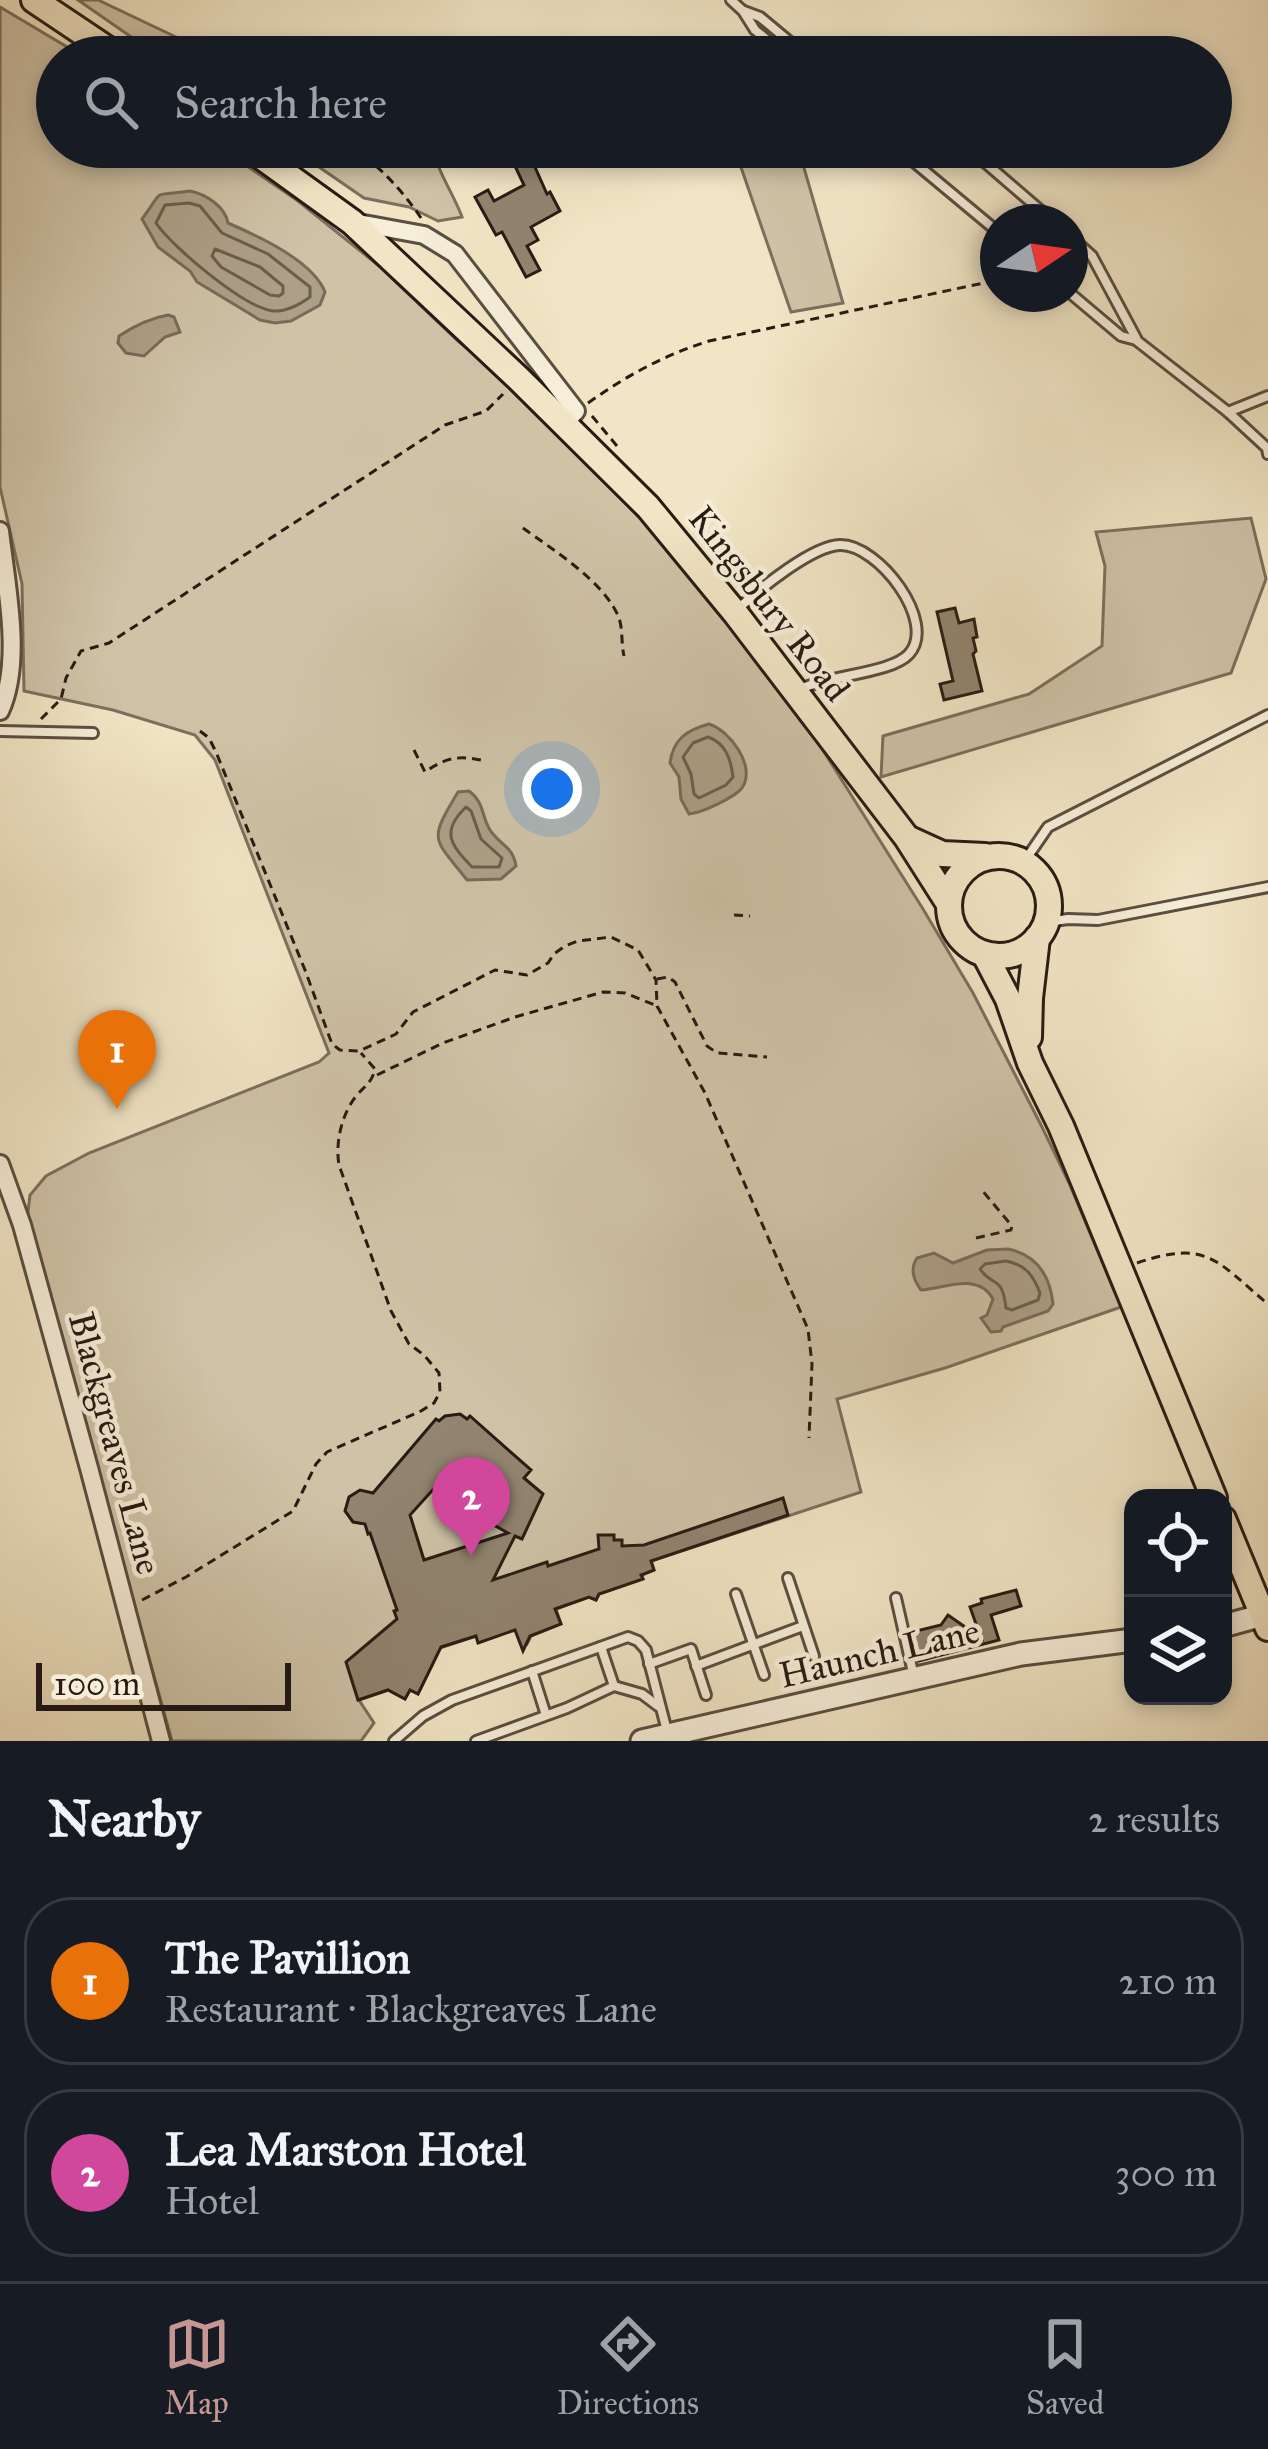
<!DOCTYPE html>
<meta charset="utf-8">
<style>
body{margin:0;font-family:"IM FELL Great Primer",serif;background:#20242c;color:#f1f3f6}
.controls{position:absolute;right:36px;bottom:36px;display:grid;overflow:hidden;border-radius:24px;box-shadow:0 6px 18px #0003}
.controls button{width:108px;height:108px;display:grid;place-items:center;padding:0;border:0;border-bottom:3px solid #363941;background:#171b24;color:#f1f3f6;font:60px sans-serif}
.compass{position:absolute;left:980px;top:204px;width:108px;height:108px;border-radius:50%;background:#171b24;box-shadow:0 6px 18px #0003;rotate:77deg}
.scale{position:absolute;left:36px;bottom:30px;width:255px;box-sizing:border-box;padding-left:12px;border:6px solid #281b13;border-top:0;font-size:33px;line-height:42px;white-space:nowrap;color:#281b13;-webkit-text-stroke:9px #f6eed9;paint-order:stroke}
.you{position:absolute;left:552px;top:789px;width:42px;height:42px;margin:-30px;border:9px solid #fff;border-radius:50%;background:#1a73e8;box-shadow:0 0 0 18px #1a73e833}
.badge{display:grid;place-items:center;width:78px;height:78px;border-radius:50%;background:#c59692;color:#fff;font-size:39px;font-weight:700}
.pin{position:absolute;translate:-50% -99px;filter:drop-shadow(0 3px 6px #0008)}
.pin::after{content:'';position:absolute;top:63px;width:42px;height:36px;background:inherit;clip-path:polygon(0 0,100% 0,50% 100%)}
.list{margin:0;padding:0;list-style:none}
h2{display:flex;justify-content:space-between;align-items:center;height:156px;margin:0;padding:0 48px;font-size:51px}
h2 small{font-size:39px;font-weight:400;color:#9ea1a6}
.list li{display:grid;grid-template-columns:78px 1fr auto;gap:36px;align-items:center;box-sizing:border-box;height:168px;margin:0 24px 24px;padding:0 24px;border:3px solid #363941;border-radius:48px}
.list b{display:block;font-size:45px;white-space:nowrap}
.list p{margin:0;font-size:39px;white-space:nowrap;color:#9ea1a6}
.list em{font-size:39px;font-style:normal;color:#9ea1a6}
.icon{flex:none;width:66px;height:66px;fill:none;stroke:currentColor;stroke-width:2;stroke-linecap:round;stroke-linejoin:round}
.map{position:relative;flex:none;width:1268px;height:1741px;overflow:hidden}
.search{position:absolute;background:#171b24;box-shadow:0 6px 18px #0003;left:36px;right:36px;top:36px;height:132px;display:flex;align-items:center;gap:30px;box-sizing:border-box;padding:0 42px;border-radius:66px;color:#9ea1a6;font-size:45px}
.sheet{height:540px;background:#171b24}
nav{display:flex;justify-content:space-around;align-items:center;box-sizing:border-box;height:168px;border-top:3px solid #363941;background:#171b24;font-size:33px;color:#9ea1a6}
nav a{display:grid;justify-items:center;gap:6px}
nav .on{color:#c59692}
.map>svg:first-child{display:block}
.green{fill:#cfc3a7;stroke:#7c6f5d;stroke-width:3}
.water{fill:#ada088;stroke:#786b59;stroke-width:3}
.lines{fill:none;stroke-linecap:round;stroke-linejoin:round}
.shore{stroke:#6a5e4e;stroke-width:3}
.building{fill:#918470;stroke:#281b13;stroke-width:3;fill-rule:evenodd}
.service-casing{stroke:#5a4e40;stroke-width:14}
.minor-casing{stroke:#5a4e40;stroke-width:22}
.tertiary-casing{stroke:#5a4e40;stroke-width:27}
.primary-casing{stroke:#281b13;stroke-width:30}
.path{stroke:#281b13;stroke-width:3;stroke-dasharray:9 6;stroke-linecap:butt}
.service{stroke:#f6eed9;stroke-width:8}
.minor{stroke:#f6eed9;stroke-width:16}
.tertiary{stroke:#f6eed9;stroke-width:21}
.primary{stroke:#f1e5c5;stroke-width:24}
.labels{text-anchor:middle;stroke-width:9;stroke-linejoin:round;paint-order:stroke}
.street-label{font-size:36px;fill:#281b13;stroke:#f6eed9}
</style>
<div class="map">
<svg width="1268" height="1741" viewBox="0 0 1268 1741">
<rect width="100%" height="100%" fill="#f1e5c5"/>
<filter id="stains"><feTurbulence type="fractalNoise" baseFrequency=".00167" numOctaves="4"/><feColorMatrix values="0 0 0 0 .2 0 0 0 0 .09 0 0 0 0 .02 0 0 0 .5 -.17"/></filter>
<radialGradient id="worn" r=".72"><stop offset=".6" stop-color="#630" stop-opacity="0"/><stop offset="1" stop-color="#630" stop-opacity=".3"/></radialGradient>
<g class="green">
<path d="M78,0H98L218,57H160Z"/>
<path d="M0,7L84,57H57V147H219L298,201L379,266L458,341L519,390L643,521L797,709L923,909L973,993L1042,1127L1069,1183L1121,1307L945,1368L837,1399L861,1492L651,1561L654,1570L642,1575L643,1579L599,1594L596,1600L589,1597L556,1609L561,1624L531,1636L527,1644L519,1640L511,1619L476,1636L428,1652L426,1657L434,1661L418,1694L410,1690L405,1699L388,1690L359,1700L374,1723L361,1741H172L27,1220L30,1195L46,1176L89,1153L319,1062L329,1053L215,760L195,735L113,710L24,691L22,584L0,487Z"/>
<path d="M290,147H434C435,169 454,194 462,217L438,221L409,207L364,198Z"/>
<path d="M734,147H798L843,303L791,312Z"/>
<path d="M1251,518L1266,579L1231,673L881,777L883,736L1029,694L1102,646L1105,566L1096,532Z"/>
</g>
<g class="water">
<path d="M190,191C205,194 225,206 228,223C258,236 313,261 325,292L320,305L291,321L275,323L260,320L197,282L190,271L158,247L142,219C166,187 149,197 190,191Z"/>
<path d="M168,315L174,317L180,332L165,337L144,356L126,353L118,343L119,336C134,326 151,318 168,315Z"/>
<path d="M709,724C729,730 757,766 742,788C734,798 701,813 689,814L681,799L679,777L670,763C673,739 687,730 709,724Z"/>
<path d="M469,791C486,803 481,821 493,834C504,847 513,848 516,866L501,879L467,880C433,837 428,842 458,792Z"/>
<path d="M1008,1249C1037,1255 1050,1275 1053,1304L1048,1311L1003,1327L1001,1331L991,1332L981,1318L987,1315L993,1299C978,1272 946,1288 921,1290C913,1279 910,1269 917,1258L934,1253L953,1263L987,1250Z"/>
</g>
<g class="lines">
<g class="shore">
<path d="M189,203L200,206L222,233L268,254L310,287V297C299,305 287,312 273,311C245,308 172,247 156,223L165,205Z"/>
<path d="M215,249L260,267L283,286V293L279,296L270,295L221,267L212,256Z"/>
<path d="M708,737C726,743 731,760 733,777L726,785L699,798L694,794L691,774L683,757L693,743Z"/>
<path d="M466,807L471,811L481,839L502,858L499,867H472C451,845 440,832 466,807Z"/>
<path d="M1006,1261C1026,1265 1033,1275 1040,1293L1038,1300L1012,1310L1006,1308C1002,1274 993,1288 980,1269L985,1264Z"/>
</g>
</g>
<g class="building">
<path d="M506,147H526L547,194L550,192L560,211L531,227L538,240L527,246L540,270L526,277L502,232L496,235L475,197L488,190L494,201L524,185Z"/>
<path d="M955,608L959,623L974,619L977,637L973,638L976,651L973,654L982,691L944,700L940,684L953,681L937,612Z"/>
<path d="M460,1414L467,1419L470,1416L531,1470L524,1478L543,1494L522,1539L515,1536L493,1580L547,1562L548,1566L599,1549L598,1535H614V1540H622V1546L644,1545L783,1498L788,1515L651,1561L654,1570L641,1575L643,1579L599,1594L596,1600L589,1597L555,1609L561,1624L530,1636L523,1651L515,1630L478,1643L476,1636L441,1647L418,1694L410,1690L405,1699L388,1690L358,1700L346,1662L397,1619L394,1611L397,1610L370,1533L368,1534L365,1524L353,1522L345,1511L349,1497L360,1490L373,1493L436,1419L439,1421L445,1416ZM457,1463L502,1502L492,1524L508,1533L424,1560L410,1515Z"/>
<path d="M1016,1590L1021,1606L991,1615L999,1640L919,1661L912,1632L941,1625L948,1615L981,1638L970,1607L982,1603L981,1599Z"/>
</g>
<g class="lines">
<g class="service-casing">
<g id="service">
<path d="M731,0L743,11L755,30L788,57"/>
<path d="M744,11L760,17L808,57"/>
<path d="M896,147L998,232"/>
<path d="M967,147L1054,222"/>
<path d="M1070,236L1092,256L1136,338"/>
<path d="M1070,293L1121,336L1136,340L1228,412L1267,448L1268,454"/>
<path d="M1228,412L1268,396"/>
<path d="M740,607C761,588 812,546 840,545C878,544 938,622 909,654C891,674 825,675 797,691"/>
<path d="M0,731L93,733"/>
<path d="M1024,862L1048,827L1268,715"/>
<path d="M1047,922L1068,919L1098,920L1268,887"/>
<path d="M788,1578L814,1656"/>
<path d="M736,1594L764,1675"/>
<path d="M896,1598L914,1677"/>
<path d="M601,1647L614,1686"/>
<path d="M649,1664L691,1649L706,1695"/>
<path d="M696,1666L803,1626"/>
<path d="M532,1671L546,1715"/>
<path d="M394,1741L423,1716L452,1700L628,1637L638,1641L646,1650L667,1731"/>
<path d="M476,1741L567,1708L614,1686L642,1694L658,1706"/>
</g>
</g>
<g class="minor-casing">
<g id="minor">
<path d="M353,222L424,235L455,254L576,411L564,424"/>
<path d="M0,531C6,584 23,662 0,711"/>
<path d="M0,1164L22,1225L89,1468L161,1741"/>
</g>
</g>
<g class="tertiary-casing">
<g id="tertiary">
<path d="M1223,1626L1263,1615"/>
<path d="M642,1741L1021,1654L1133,1640"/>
</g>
</g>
<g class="primary-casing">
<g id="primary">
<path d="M34,0L119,57"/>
<path d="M248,147L352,222L518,378L648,507L736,614L907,838L949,904"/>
<path d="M909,839L942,854L985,856"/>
<circle cx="999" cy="906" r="50"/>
<path d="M985,955L1008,999L1030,1063L1061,1126L1214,1498"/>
<path d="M1029,1037L1030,998L1037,938"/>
<path d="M1223,1519L1268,1628"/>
</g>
</g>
<g class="path">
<path d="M353,147C380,167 402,190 421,218"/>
<path d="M588,403C626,376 664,355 709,341L998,280"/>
<path d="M592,416L617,446"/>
<path d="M523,528C553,550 605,582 619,618C623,630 621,643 624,656"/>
<path d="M41,719L61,699L66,678L81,651L109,643L445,425L486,411L503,394"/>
<path d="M200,731L209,738L216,752L305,970L332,1044L340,1050L359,1051L396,1034L413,1012L495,970L527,975L548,963L554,954L565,946L578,941L611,937L638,950L656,980L657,1006L705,1093L808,1329L812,1364L809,1438"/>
<path d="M414,750L425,772C446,757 460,755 485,761"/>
<path d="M734,915L750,916"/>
<path d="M657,979L668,977L675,982L707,1046L717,1053L767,1057"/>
<path d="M377,1075L443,1043L515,1017L603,992L625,993L655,1005"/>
<path d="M976,1238L1011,1230L1012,1226L981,1189"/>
<path d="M1137,1263C1208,1239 1216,1261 1268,1304"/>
<path d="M142,1600L186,1577L293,1511L316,1464L327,1452L421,1411L434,1403L440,1392L439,1373L424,1355L409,1344L391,1311L339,1165C335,1142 342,1113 357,1095C366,1085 372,1082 375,1069L361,1053"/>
</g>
<use href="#service" class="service"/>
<use href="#minor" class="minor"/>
<use href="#tertiary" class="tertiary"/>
<use href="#primary" class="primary"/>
</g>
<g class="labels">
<g class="street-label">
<text transform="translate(770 603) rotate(52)" y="13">Kingsbury Road</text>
<text transform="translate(116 1443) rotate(75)" y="13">Blackgreaves Lane</text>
<text transform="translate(879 1652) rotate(-13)" y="13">Haunch Lane</text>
</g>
</g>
<rect width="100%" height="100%" filter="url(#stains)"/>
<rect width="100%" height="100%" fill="url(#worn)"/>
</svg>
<div class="controls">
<button><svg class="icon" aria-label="locate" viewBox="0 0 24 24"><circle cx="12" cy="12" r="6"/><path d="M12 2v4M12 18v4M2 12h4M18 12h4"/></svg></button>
<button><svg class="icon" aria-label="layers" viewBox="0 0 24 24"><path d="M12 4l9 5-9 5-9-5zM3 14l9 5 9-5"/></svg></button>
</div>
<svg class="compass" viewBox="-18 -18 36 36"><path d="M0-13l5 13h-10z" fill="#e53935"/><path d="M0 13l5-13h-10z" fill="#9ea1a6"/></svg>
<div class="scale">100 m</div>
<div class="you"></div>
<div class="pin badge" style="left:117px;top:1109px;background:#e8710a">1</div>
<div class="pin badge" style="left:471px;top:1556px;background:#d1479c">2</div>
<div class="search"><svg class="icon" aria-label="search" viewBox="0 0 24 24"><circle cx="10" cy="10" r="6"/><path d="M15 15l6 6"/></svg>Search here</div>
</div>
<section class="sheet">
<h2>Nearby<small>2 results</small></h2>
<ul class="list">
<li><span class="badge" style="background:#e8710a">1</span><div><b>The Pavillion</b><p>Restaurant · Blackgreaves Lane</p></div><em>210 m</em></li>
<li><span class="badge" style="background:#d1479c">2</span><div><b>Lea Marston Hotel</b><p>Hotel</p></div><em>300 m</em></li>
</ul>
</section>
<nav>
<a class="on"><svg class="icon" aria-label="map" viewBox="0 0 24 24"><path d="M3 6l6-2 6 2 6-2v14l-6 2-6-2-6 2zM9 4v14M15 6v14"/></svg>Map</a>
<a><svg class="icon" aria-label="directions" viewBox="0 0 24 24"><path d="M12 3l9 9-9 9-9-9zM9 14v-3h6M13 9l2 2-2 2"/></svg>Directions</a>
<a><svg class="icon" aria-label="saved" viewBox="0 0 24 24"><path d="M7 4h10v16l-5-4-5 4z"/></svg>Saved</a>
</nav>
